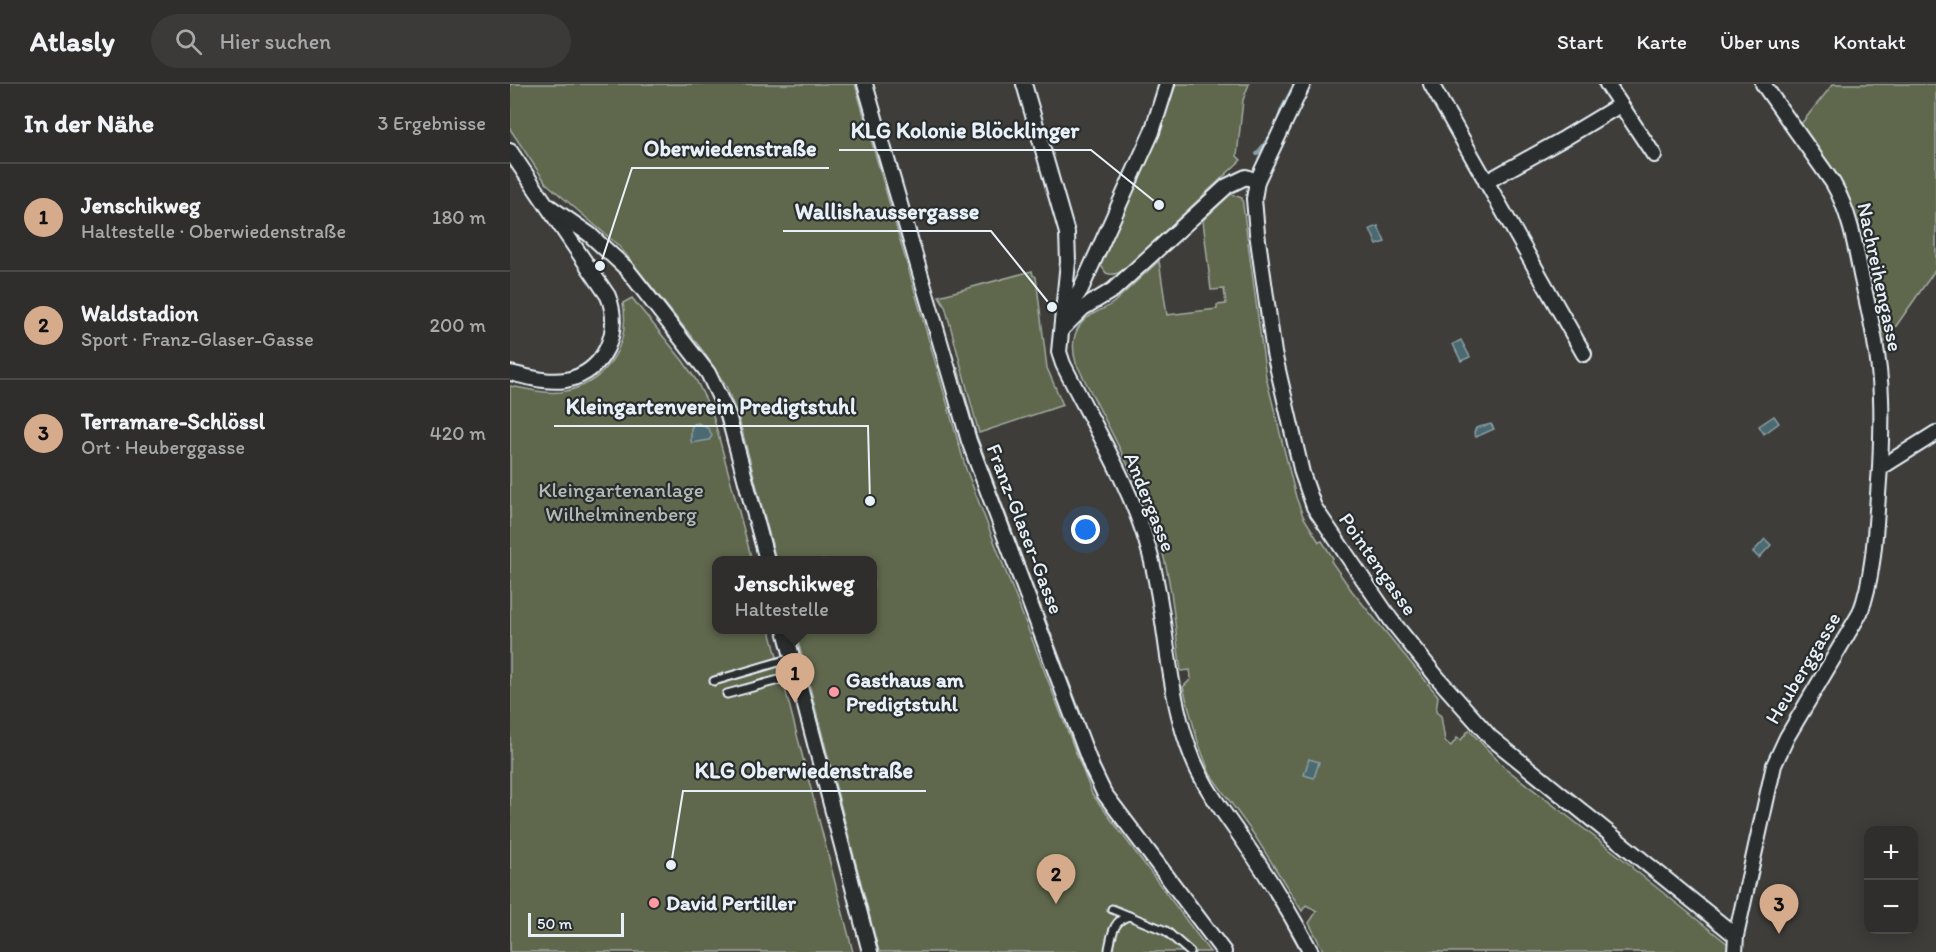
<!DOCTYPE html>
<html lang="de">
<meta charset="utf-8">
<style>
body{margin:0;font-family:Itim,sans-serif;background:#3b3a38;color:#f1f3f6}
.controls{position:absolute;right:18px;bottom:18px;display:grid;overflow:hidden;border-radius:12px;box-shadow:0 3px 15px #0003}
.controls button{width:54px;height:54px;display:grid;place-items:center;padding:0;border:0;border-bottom:2px solid #4a4a48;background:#2f2e2c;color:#f1f3f6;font:30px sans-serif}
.scale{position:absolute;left:18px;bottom:15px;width:96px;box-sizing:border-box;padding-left:6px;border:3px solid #e8f1f8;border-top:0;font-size:16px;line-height:21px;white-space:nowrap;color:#e8f1f8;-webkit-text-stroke:4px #2a2d2e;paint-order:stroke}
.you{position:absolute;left:576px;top:446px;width:21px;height:21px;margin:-15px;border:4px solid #fff;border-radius:50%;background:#1a73e8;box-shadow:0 0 0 9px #1a73e833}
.badge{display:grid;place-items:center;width:39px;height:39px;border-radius:50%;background:#d6ab8b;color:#111;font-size:20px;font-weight:700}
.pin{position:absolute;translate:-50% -50px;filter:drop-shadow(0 2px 3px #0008)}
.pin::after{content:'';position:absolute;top:32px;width:21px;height:18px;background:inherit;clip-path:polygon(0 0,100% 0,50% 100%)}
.popup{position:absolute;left:202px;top:472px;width:165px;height:78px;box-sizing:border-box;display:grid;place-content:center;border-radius:12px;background:#2f2e2c;filter:drop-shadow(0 2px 4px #0005);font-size:20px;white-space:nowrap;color:#a7a8a9}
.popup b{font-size:22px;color:#f1f3f6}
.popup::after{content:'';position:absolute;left:50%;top:100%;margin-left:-12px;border:12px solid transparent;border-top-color:#2f2e2c}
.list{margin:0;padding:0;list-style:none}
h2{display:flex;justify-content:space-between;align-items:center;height:78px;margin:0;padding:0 24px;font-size:26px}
h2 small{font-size:20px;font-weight:400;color:#a7a8a9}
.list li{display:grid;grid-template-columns:39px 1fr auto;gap:18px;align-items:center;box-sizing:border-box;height:108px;padding:0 24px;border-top:2px solid #4a4a48}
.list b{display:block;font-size:22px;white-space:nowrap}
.list p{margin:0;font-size:20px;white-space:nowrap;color:#a7a8a9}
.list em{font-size:20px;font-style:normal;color:#a7a8a9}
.icon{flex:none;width:33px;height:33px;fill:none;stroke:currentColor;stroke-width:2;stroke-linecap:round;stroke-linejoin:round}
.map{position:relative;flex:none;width:1426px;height:868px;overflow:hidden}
header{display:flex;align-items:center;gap:36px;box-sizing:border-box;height:84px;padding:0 30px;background:#2f2e2c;border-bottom:2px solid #4a4a48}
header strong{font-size:28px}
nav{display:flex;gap:33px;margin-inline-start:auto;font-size:21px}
.search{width:420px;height:54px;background:#3b3a38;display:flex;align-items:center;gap:15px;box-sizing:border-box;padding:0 21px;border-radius:33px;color:#a7a8a9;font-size:22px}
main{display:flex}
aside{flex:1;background:#2f2e2c}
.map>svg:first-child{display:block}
.green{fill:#5e674e;stroke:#a3aca3;stroke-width:1.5}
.water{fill:#4c6970;stroke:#8a9fa6;stroke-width:1.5}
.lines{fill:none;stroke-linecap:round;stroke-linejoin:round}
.stream{stroke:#8a9fa6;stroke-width:4}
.lane-casing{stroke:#e8f1f8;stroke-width:11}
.street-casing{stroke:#e8f1f8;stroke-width:18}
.lane{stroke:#2a2d2e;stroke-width:7}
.street{stroke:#2a2d2e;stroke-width:14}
.poi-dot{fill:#ff9aa2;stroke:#2a2d2e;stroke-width:2}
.labels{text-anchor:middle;stroke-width:4.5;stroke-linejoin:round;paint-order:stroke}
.street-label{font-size:21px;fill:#e8f1f8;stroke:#2a2d2e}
.park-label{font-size:21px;fill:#b1bab4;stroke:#2a2d2e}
.poi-label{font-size:21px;font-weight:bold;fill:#e8f1f8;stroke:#2a2d2e;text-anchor:start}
.leader{fill:none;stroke:#e8f1f8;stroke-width:2}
.callout-dot{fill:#e8f1f8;stroke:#2a2d2e;stroke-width:2}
.callout-label{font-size:22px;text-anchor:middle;font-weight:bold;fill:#e8f1f8;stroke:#2a2d2e;stroke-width:4.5;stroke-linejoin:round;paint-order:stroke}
</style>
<header>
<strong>Atlasly</strong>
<div class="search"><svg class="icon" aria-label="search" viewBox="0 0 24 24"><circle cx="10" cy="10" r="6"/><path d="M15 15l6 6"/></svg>Hier suchen</div>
<nav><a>Start</a><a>Karte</a><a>Über uns</a><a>Kontakt</a></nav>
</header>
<main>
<aside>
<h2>In der Nähe<small>3 Ergebnisse</small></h2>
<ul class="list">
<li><span class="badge">1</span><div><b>Jenschikweg</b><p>Haltestelle · Oberwiedenstraße</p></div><em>180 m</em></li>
<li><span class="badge">2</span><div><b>Waldstadion</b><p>Sport · Franz-Glaser-Gasse</p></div><em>200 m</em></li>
<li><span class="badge">3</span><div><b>Terramare-Schlössl</b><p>Ort · Heuberggasse</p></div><em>420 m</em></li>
</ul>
</aside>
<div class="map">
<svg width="1426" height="868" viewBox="0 0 1426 868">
<rect width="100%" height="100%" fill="#3f3d3a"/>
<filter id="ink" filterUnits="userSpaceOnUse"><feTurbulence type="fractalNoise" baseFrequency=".0167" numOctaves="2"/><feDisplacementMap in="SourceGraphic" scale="12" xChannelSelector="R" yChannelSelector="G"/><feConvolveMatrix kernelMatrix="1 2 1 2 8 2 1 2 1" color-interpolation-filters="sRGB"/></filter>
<g filter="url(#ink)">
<g class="green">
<path d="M0,0H345L456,385L582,710L700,868H369L285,546H363V476H266L229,335L216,302L193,267L109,162L36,99L0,45Z"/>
<path d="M666,0H739L733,16L727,72L731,76L619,181C612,187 606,193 596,189L590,180L594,166L650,46Z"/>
<path d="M1323,0H1426V185L1372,262L1353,160L1337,108L1291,40Z"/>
<path d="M721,110L732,114L756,293L786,413L793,432L809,458L812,457L823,474L821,477L842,507L928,612L926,628L931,632L935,657L941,662L947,654L951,656L959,646L994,683L1122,782V784L1218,860V868H832L831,866L814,868L799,839L807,827L796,821L792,827L745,752L700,690L688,658L673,603L681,595L680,586L671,587C665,546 663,503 651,463C631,399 596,339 566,279C560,259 564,240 583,230C590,226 597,224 604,218C619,205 634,190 649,177L657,231L707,225V221L716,220L714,205L701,206L693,136Z"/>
<path d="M522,187L523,191L526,193L537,284L553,321L469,349L435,222L429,212Z"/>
<path d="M122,214L173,277L186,296L202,328L242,476H207V546H260L343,868H0V302C16,305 34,310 51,308C95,301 121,262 113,219Z"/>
<path d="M448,284L466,350L529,519L527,520L464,351L445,285Z"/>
<path d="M530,520L571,630L569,631L528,521Z"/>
</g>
<g class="water">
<path d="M868,142L875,158L867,161L860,145Z"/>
<path d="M951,256L960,273L951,277L943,260Z"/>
<path d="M1264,332L1269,339L1254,350L1249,342Z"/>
<path d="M188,339L199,345L202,352L199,356L182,359L181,357V344L184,340Z"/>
<path d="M981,340L984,345L966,353L964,349L966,344Z"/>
<path d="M1255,455L1261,461L1249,474L1243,468Z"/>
<path d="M799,675L809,678L804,694L794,691Z"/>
</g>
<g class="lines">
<g class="stream">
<path d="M767,40L772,25L785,0"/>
<path d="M747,70L761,52"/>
</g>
<g class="lane-casing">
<g id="lane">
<path d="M204,597L282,574"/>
<path d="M217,610L287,591"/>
<path d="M602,825L656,847L680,868"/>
<path d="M599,865C602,851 603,836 619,832"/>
</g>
</g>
<g class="street-casing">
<g id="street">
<path d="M355,0L459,357L582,684L594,709L714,868"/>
<path d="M514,0L557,149L558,178L549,268L553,280C584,342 622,403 640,470C657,533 656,600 678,662C691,700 708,720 730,752C756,789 780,828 801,868"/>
<path d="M793,0L747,97L744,115L747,149L764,269L792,389L804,423L881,536L926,592L980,653L1226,852"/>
<path d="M921,0L1074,270"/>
<path d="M1097,0L1144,71"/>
<path d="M1253,0L1323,99C1339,127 1345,159 1351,191C1360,231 1370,273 1371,314C1372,337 1371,361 1370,384"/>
<path d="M0,67L98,212C112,247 95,288 56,296C37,299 18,293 0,289"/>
<path d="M976,98L1055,54L1110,21"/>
<path d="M37,121L79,150L116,184L198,289L218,331L257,476"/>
<path d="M555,232L556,226L570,207L642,48L657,0"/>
<path d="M554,243L573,224L603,206L717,102L736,93L747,97"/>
<path d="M275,546L360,868"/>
<path d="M1225,868L1226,852L1264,681L1277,653L1350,529C1366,488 1366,428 1370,384L1426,349"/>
</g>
</g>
<use href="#lane" class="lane"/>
<use href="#street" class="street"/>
</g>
</g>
<g class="poi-dot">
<circle cx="324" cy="608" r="6"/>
<circle cx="144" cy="819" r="6"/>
</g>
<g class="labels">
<g class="street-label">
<text transform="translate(1370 193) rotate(78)" y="7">Nachreihengasse</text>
<text transform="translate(640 418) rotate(68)" y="7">Andergasse</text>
<text transform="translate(515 445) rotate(69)" y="7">Franz-Glaser-Gasse</text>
<text transform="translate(868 480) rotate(55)" y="7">Pointengasse</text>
<text transform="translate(1293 584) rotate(-59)" y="7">Heuberggasse</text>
</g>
<g class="park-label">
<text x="111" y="413">Kleingartenanlage<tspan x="111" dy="24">Wilhelminenberg</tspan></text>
</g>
<g class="poi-label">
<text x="336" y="603">Gasthaus am<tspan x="336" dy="24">Predigtstuhl</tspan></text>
<text x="156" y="826">David Pertiller</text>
</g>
</g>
<path class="leader" d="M649 121L581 66H329M90 182L122 84H319M542 223L481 147H273M360 417L358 342H44M161 781L173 707H416"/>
<g class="callout-dot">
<circle cx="649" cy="121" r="6"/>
<circle cx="90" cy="182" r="6"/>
<circle cx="542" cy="223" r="6"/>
<circle cx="360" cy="417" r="6"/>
<circle cx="161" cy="781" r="6"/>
</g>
<g class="callout-label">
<text x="455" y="54">KLG Kolonie Blöcklinger</text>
<text x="220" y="72">Oberwiedenstraße</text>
<text x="377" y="135">Wallishaussergasse</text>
<text x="201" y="330">Kleingartenverein Predigtstuhl</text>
<text x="294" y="694">KLG Oberwiedenstraße</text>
</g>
</svg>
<div class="controls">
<button>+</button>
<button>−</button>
</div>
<div class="scale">50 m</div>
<div class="you"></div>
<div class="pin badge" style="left:285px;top:619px">1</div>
<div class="popup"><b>Jenschikweg</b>Haltestelle</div>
<div class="pin badge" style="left:546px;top:820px">2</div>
<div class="pin badge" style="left:1269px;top:850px">3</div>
</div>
</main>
